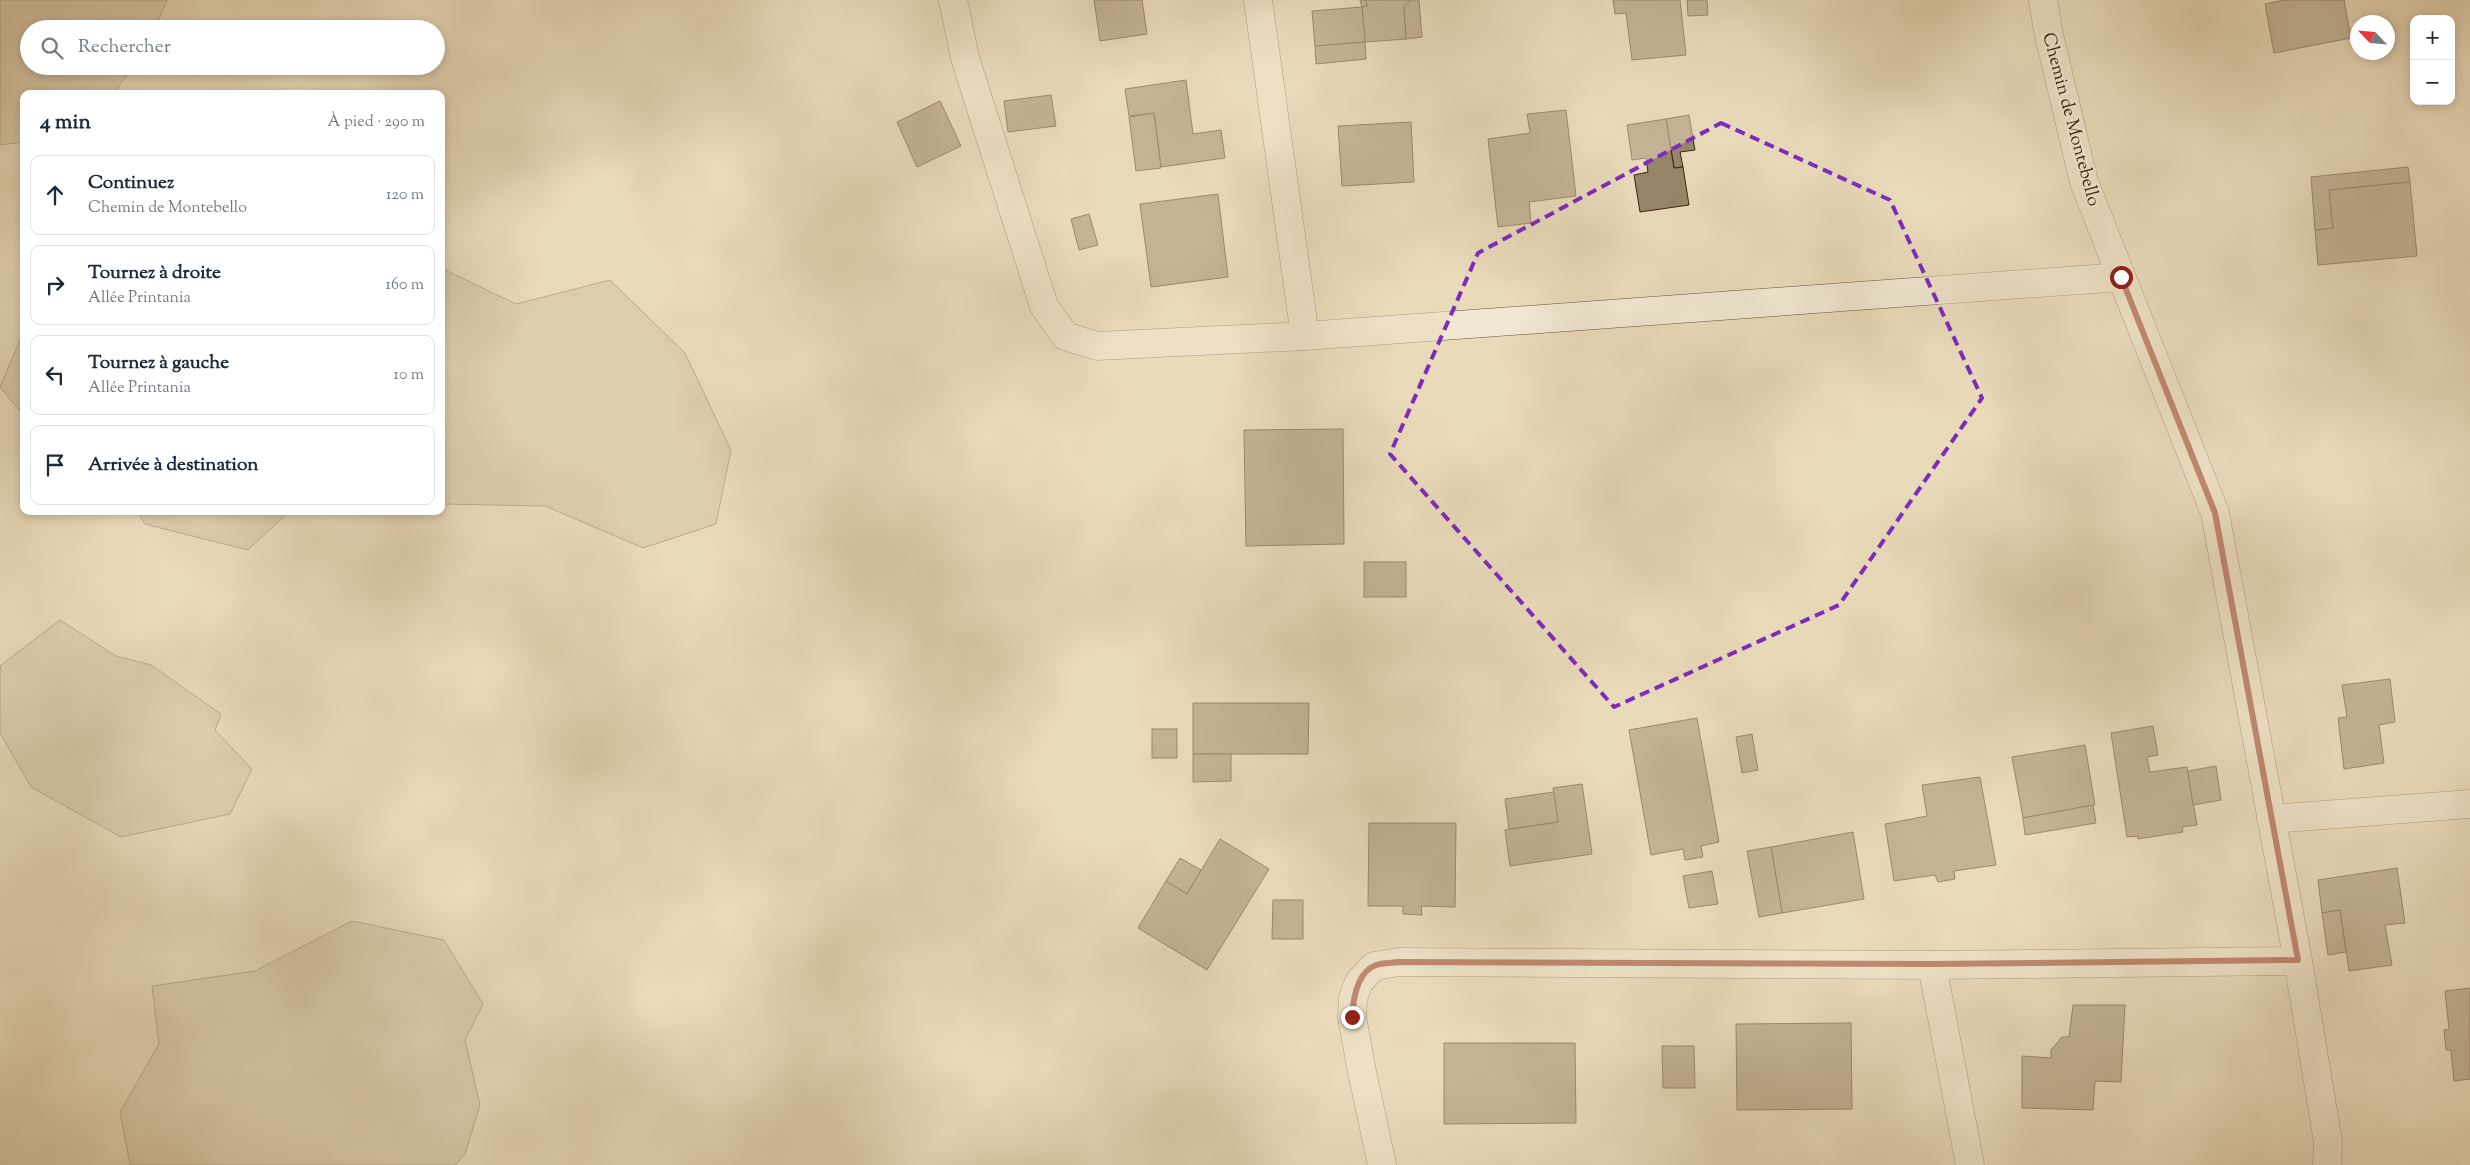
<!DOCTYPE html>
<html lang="fr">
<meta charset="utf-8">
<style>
body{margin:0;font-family:"Sorts Mill Goudy",serif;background:#f2f2f3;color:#1f2937}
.controls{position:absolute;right:15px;top:15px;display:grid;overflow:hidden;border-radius:10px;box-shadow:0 2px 8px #0003}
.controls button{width:45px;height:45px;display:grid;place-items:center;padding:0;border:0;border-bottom:1px solid #e0e1e3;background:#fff;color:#1f2937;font:25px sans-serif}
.compass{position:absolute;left:2350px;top:15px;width:45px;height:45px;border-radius:50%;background:#fff;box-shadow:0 2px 8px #0003;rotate:296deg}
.stop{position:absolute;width:15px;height:15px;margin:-11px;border:4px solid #8f2418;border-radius:50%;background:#fff}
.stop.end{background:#8f2418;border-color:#fff;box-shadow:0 1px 5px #0008}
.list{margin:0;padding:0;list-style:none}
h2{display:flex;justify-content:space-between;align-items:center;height:65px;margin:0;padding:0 20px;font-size:21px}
h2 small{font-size:16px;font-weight:400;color:#747a83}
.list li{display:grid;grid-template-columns:32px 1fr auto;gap:15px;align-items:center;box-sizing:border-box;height:80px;margin:0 10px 10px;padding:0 10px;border:1px solid #e0e1e3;border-radius:10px}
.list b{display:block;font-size:19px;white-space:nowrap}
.list p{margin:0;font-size:16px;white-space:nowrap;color:#747a83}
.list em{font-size:16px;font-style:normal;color:#747a83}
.icon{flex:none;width:28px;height:28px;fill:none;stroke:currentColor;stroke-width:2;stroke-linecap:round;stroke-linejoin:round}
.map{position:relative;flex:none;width:2470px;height:1165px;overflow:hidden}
.search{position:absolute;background:#fff;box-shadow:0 2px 8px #0003;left:20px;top:20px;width:425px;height:55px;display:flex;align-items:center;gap:12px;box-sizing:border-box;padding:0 18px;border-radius:28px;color:#747a83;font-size:19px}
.panel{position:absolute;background:#fff;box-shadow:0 2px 8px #0003;left:20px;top:90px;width:425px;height:425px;border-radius:10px}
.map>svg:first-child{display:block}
.green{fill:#ccbc9d;stroke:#857256}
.building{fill:#978468;stroke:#3e2710}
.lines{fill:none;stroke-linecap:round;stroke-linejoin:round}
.minor-casing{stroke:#69543a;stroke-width:29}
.minor{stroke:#f1e7d2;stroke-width:28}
.route{stroke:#8f2418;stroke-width:6}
.marked{fill:none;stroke:#7b2cbf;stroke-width:4;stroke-dasharray:10 6;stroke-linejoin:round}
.labels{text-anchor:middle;stroke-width:5;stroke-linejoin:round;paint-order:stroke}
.street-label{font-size:18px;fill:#3e2710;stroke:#f1e7d2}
</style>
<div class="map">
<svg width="2470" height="1165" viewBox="0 0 2470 1165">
<rect width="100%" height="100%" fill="#e9daba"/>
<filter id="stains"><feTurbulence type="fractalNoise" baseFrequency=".004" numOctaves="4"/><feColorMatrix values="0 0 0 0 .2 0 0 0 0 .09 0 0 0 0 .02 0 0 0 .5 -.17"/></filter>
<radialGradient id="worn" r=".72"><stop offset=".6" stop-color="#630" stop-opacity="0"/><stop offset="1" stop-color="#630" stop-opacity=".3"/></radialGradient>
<g class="green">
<path d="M0,0H167L155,29H29V66H134L113,94H24V142L0,145Z"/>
<path d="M441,268L516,304L610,280L685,353L731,450L716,524L643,548L545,506L441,504Z"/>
<path d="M24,331V416L0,387Z"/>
<path d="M137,511H290L248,550L145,524Z"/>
<path d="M60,620L116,656L151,665L221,714L215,730L252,769L230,814L121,837L31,787L0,733V671L1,665Z"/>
<path d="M352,921L444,940L483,1004L465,1040L480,1105L465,1154L455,1165H130L120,1112L159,1044L152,986L255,971Z"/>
</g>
<g class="building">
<path d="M1094,0H1142L1147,34L1100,41Z"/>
<path d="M1360,0H1366L1367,6L1362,7Z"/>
<path d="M1366,0H1411L1404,7L1406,39L1365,42L1362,7L1367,6Z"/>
<path d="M1411,0H1419L1422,37L1406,39L1404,7Z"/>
<path d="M1613,0H1680L1686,55L1632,60L1626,13L1615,14Z"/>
<path d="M1687,0H1707L1708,15L1688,16Z"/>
<path d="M2284,0H2344L2351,38L2274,53L2265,4Z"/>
<path d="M1362,7L1365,42L1315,46L1312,11Z"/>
<path d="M1365,42L1366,59L1316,64L1315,46Z"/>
<path d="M1186,80L1193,134L1221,130L1225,158L1161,167L1154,113L1129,116L1125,89Z"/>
<path d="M1051,95L1056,126L1008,132L1004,101Z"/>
<path d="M940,101L961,146L917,167L897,122Z"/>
<path d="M1566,110L1576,196L1529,202L1531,223L1498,227L1488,139L1530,133L1527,114Z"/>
<path d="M1154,113L1161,168L1136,171L1129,117Z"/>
<path d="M1689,115L1695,150L1680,152L1683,167L1674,168L1666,119Z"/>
<path d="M1666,119L1674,168L1683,167L1689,205L1640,212L1634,175L1648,172L1646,158L1632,160L1627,125Z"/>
<path d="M1411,122L1414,182L1342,186L1338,126Z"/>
<path d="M2408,167L2410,182L2329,190L2333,228L2315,230L2311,177Z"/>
<path d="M2410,182L2417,256L2318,265L2315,230L2333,228L2329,190Z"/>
<path d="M1218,194L1228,277L1151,287L1140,204Z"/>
<path d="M1089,214L1098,245L1079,250L1071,219Z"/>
<path d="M1343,429L1344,544L1246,546L1244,430Z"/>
<rect x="1364" y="562" width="42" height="35"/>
<path d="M2390,679L2395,722L2379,725L2384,763L2344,769L2338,718L2347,717L2342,685Z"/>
<path d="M1193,703H1309L1308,754H1193Z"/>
<path d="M1697,718L1719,842L1701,846L1703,857L1685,860L1683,849L1651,855L1629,730Z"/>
<path d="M2153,726L2158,755L2147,757L2150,772L2187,767L2197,825L2182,827L2183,832L2138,839V836L2127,837L2111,733Z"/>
<rect x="1152" y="729" width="25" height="29"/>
<path d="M1752,734L1758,770L1742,773L1736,737Z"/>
<path d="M2085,745L2095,805L2023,818L2012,757Z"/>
<path d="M1193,754H1231V781L1193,782Z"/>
<path d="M2216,766L2221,800L2193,805L2188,771Z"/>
<path d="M1980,777L1996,865L1954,871L1955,879L1938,882L1935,875L1894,881L1885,824L1927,816L1922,785Z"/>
<path d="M1582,784L1592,854L1510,866L1505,830L1558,822L1553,788Z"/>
<path d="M1554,792L1558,822L1509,829L1505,799Z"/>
<path d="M2093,805L2096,823L2025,835L2023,818Z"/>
<path d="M1369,823H1456L1455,907L1421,906L1422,915L1403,914V906H1368Z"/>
<path d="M1853,832L1864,899L1782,913L1771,847Z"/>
<path d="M1220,839L1269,869L1207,970L1138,928L1166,881L1187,894Z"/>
<path d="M1771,847L1782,913L1759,917L1747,851Z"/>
<path d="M1180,858L1201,870L1187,894L1166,881Z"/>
<path d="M2397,868L2405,923L2385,925L2392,965L2349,971L2340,910L2322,913L2318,880Z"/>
<path d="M1712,871L1718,904L1689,908L1683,876Z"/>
<path d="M1273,900H1303V939H1272Z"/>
<path d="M2340,910L2346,952L2328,955L2322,913Z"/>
<path d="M2470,988V1079L2454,1081L2451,1050H2446L2444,1030L2449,1029L2445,991Z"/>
<path d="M2073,1005H2125L2121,1082L2095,1081L2093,1110L2022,1108V1056L2051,1058V1050L2062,1037H2069Z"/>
<path d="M1851,1023L1852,1109L1737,1110L1736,1024Z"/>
<path d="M1444,1043H1575L1576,1123L1444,1124Z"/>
<path d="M1662,1046H1694L1695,1088H1663Z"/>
</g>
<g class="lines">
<g class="minor-casing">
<g id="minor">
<path d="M953,0L965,58L1044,306L1065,336L1097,346L1305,336L2121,277"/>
<path d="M1258,0L1305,336"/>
<path d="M2043,0L2048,31L2084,182L2215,513L2298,961L2328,1142L2327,1165"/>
<path d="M2271,819L2470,804"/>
<path d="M1932,965L1970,1165"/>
<path d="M1382,1165L1361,1067L1352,1017L1353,998L1359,982L1374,966L1399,962L1932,965L2298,961"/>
</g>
</g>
<use href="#minor" class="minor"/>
</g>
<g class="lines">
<path class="route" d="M1352,1017C1353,1000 1357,972 1376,965C1382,963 1392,963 1399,962L1932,964L2298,960L2215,513L2121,277"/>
</g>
<path d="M0 0H2470V1165H0ZM1721,123L1890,200L1982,398L1839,605L1614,707L1390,454L1478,253Z" fill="#e9daba" fill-opacity=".55" fill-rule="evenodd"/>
<path class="marked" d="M1721,123L1890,200L1982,398L1839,605L1614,707L1390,454L1478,253Z"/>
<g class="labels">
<g class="street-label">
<text transform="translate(2072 119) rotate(75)" y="6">Chemin de Montebello</text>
</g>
</g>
<rect width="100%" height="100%" filter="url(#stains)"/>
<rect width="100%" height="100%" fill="url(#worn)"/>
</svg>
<div class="controls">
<button>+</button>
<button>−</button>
</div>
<svg class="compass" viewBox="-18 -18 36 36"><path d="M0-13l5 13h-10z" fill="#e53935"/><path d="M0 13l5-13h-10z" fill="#747a83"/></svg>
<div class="stop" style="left:2121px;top:277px"></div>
<div class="stop end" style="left:1352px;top:1017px"></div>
<div class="search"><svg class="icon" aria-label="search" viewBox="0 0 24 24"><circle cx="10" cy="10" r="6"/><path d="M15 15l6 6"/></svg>Rechercher</div>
<section class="panel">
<h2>4 min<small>À pied · 290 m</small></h2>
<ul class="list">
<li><svg class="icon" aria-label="ahead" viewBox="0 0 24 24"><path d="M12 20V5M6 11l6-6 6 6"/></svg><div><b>Continuez</b><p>Chemin de Montebello</p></div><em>120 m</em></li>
<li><svg class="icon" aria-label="right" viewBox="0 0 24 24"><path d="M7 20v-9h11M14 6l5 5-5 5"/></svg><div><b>Tournez à droite</b><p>Allée Printania</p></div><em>160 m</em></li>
<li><svg class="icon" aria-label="left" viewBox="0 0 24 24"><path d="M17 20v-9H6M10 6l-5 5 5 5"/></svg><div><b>Tournez à gauche</b><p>Allée Printania</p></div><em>10 m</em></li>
<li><svg class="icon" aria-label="arrive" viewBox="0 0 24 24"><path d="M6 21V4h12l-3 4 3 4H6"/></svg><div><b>Arrivée à destination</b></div></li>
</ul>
</section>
</div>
